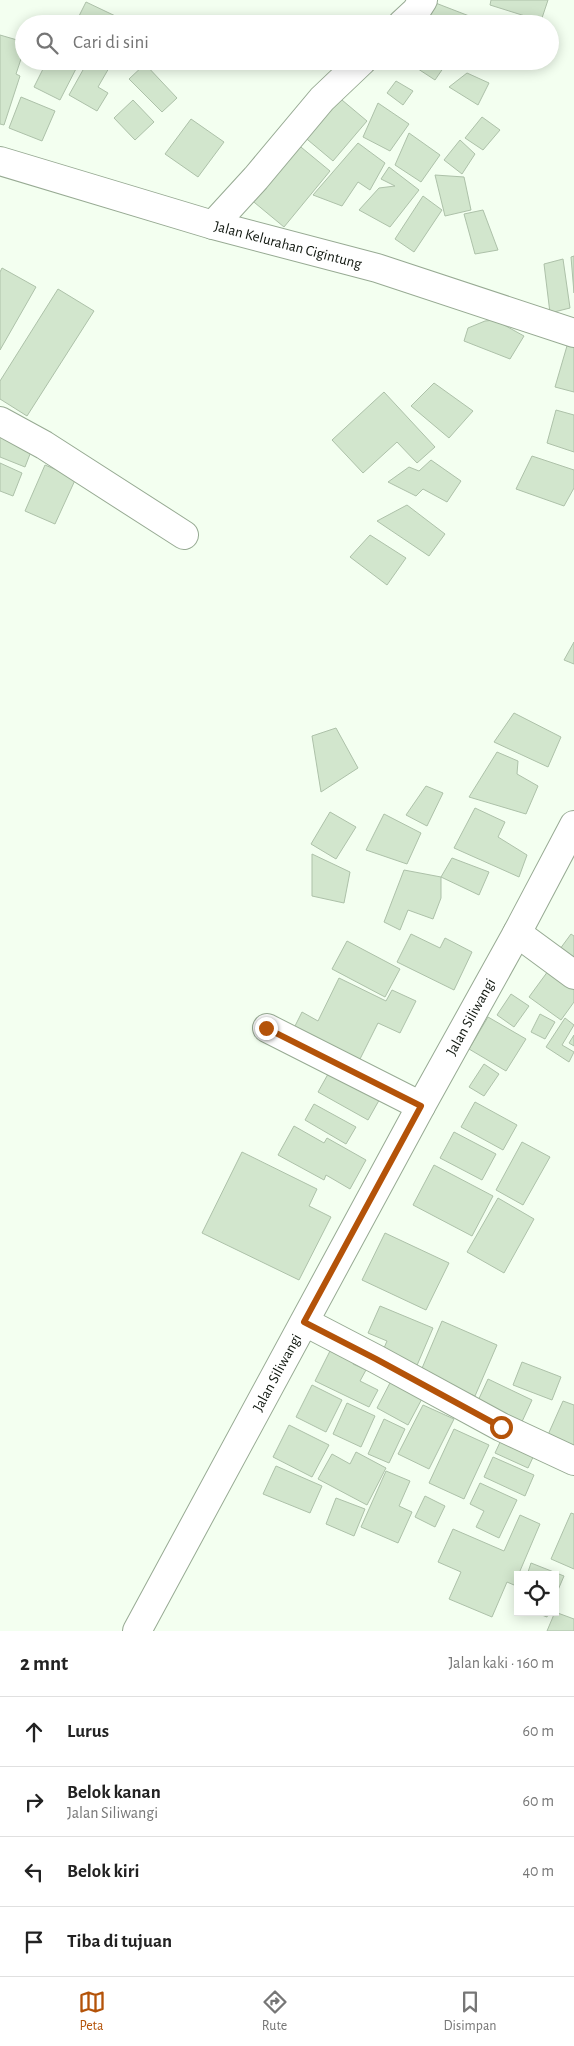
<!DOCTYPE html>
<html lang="id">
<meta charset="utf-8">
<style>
body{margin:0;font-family:"Alegreya Sans",sans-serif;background:#f6f6f6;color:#222}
.controls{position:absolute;right:15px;bottom:15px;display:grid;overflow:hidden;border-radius:0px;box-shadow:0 2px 12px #0003}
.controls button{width:45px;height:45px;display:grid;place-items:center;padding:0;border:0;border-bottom:1px solid #e0e0e0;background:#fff;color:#222;font:25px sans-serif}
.stop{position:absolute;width:15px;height:15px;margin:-11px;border:4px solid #b45309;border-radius:50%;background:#fff}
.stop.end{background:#b45309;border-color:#fff;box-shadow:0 1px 5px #0008}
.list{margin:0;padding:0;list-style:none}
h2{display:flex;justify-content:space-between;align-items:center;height:65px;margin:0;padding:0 20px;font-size:21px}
h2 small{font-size:16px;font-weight:400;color:#767676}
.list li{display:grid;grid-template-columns:32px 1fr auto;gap:15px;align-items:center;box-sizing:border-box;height:70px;padding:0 20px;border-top:1px solid #e0e0e0}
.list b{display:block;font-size:19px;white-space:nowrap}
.list p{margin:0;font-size:16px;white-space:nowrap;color:#767676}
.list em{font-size:16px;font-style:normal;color:#767676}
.icon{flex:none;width:28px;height:28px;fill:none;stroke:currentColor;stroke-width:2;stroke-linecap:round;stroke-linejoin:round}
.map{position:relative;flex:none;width:574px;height:1631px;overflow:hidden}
.search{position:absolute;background:#fff;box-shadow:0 2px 12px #0003;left:15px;right:15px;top:15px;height:55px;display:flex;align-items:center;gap:12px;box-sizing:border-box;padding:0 18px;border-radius:28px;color:#767676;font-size:19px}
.sheet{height:345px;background:#fff}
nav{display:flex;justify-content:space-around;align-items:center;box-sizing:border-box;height:70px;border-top:1px solid #e0e0e0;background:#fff;font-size:14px;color:#767676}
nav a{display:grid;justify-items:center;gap:2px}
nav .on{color:#b45309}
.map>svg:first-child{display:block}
.building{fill:#d2e6cd;stroke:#adc1a9}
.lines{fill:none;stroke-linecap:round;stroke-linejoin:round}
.minor-casing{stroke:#97aa93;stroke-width:30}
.primary-casing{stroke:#97aa93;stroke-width:30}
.minor{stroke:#fff;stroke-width:28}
.primary{stroke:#fff;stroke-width:28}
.route{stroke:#b45309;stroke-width:6}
.labels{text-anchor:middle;stroke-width:4.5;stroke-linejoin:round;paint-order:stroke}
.street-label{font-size:15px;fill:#10170f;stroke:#fff}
</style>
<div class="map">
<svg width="574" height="1631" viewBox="0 0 574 1631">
<rect width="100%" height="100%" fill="#f3fff0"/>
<g class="building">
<path d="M491,0H548L541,21L490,5Z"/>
<path d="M86,2L128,22L127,24H75Z"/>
<path d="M433,2L477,19L475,24H425Z"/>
<path d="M0,35L24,42V50L16,74L20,76L4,125L0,124Z"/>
<path d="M47,61H80L60,100L34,87Z"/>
<path d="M88,61H113L98,87L108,93L97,111L69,95Z"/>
<path d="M409,61H440L446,64L435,80L409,63Z"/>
<path d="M145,64L177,98L162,112L129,79Z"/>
<path d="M467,73L489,83L478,105L449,87Z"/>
<path d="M396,81L413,91L403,105L387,93Z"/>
<path d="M336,95L367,121L333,161L302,135Z"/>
<path d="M21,97L55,111L42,141L9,128Z"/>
<path d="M133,100L154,122L135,140L114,118Z"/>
<path d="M378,103L409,124L390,151L363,137Z"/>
<path d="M482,117L500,130L483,150L465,138Z"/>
<path d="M191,119L224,142L198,177L165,154Z"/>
<path d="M409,133L440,155L421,182L395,165Z"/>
<path d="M460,140L475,154L462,174L444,160Z"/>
<path d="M296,143L330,171L284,227L249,198Z"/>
<path d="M358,143L385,163L370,190L358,182L342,206L313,195Z"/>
<path d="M389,167L419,190L390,227L359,210L379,188L395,186L381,179Z"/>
<path d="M435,175L464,177L471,210L445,216Z"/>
<path d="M423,196L442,210L414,252L395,239Z"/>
<path d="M483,210L498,250L475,254L464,214Z"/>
<path d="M574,256V293L571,257Z"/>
<path d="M563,259L570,308L550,313L544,264Z"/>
<path d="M2,268L36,287L0,350V272Z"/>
<path d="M58,289L94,311L27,416L0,399V381Z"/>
<path d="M495,320L524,336L510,359L464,341L468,328L485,321Z"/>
<path d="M569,339L574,341V392L555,387Z"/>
<path d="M434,383L473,411L449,438L411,406Z"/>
<path d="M384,392L435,447L417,463L397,442L363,473L332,440Z"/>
<path d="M556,410L574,415V452L547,443Z"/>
<path d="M0,437L32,449L25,467L0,457Z"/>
<path d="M532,456L574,470V488L564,506L516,489Z"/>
<path d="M431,460L461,481L447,502L423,489L416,496L388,482L409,467L419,471Z"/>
<path d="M0,463L22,473L13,496L0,491Z"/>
<path d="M45,465L76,478L55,524L25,511Z"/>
<path d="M407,505L445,534L429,556L377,521Z"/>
<path d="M370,535L406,558L387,585L350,557Z"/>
<path d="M574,642V664L564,660Z"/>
<path d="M514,713L561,737L548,767L494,742Z"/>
<path d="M336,728L358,768L321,792L312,736Z"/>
<path d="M497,752L518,761L517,774L538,786L526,814L469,797Z"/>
<path d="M426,786L443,793L427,826L406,815Z"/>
<path d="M475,808L505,822L498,837L527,855L519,877L454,848Z"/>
<path d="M330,812L356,827L336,859L311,844Z"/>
<path d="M384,814L421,833L407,864L366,850Z"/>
<path d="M312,854L350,872L344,903L312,896Z"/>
<path d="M452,858L489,872L479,895L441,877Z"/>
<path d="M404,870L441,877V898L433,919L408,910L400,930L384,922Z"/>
<path d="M411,934L440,948L445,938L472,952L454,990L397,962Z"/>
<path d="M571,934L574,936V965L557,953Z"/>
<path d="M347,941L400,969L385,997L332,969Z"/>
<path d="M551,967L574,984V1002L561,1020L529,997Z"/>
<path d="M339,978L386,1001L392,990L416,1001L400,1033L378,1023L356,1067L291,1034L302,1012L318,1021Z"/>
<path d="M511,994L529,1006L514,1027L497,1015Z"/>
<path d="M540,1014L555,1022L545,1039L531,1032Z"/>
<path d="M488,1017L526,1039L506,1071L469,1049Z"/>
<path d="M565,1018L574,1025L562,1045L574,1052L569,1062L546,1047Z"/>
<path d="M574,1035V1046L569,1043Z"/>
<path d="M484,1064L499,1074L484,1096L469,1087Z"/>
<path d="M332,1067L382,1095L368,1120L318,1092Z"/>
<path d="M475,1102L517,1125L503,1150L461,1127Z"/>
<path d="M314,1104L356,1127L346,1144L305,1120Z"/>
<path d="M294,1126L324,1143L327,1138L366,1160L350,1189L326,1175L324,1180L278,1155Z"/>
<path d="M454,1132L496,1154L482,1180L440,1158Z"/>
<path d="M522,1142L550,1157L523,1205L496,1190Z"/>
<path d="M242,1152L317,1189L309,1206L331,1217L299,1280L202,1233Z"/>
<path d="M434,1165L493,1196L472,1236L413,1205Z"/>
<path d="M498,1198L534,1219L504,1273L467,1252Z"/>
<path d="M385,1233L449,1263L426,1310L362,1280Z"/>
<path d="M380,1306L433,1328L415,1370L381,1355L387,1341L368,1333Z"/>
<path d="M442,1321L497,1345L475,1396L420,1373Z"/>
<path d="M334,1343L357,1354L353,1364L366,1370L360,1381L378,1390L369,1407L315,1381Z"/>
<path d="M522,1362L561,1377L552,1400L513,1385Z"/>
<path d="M392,1379L424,1395L408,1425L377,1408Z"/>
<path d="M488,1379L532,1400L520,1426L476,1405Z"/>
<path d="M312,1385L342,1400L326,1432L296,1417Z"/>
<path d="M563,1401L574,1405V1448L547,1437Z"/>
<path d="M347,1403L375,1416L361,1447L333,1434Z"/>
<path d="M423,1405L454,1419L429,1469L398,1454Z"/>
<path d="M384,1419L405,1429L389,1463L368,1454Z"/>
<path d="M289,1425L329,1445L312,1477L273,1457Z"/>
<path d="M454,1429L489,1445L464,1499L429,1483Z"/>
<path d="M502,1438L535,1453L528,1468L495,1453Z"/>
<path d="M356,1452L386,1468L367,1505L318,1479L332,1454L350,1464Z"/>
<path d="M493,1457L534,1475L525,1496L484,1477Z"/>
<path d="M276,1466L322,1486L310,1513L263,1494Z"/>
<path d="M386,1471L410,1481L399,1506L412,1512L398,1543L361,1527Z"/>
<path d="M480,1483L517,1500L499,1538L476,1527L484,1511L470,1504Z"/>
<path d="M425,1496L445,1506L435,1527L415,1517Z"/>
<path d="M336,1498L365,1509L354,1536L326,1524Z"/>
<path d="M571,1513L574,1514V1569L551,1559Z"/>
<path d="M520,1515L540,1524L514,1585L507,1582L492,1617L449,1599L461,1572L438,1562L453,1529L504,1551Z"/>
<path d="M531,1563L564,1576L555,1597V1575H527Z"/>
<path d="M534,1612H549L547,1617Z"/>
<path d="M555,1612L574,1619V1631H547Z"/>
</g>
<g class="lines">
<g class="minor-casing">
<g id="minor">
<path d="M402,24L416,11L423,0"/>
<path id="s1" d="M0,161L213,225L377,268L574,333"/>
<path d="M213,225L256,178L322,99L362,61"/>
<path d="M0,421L44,445L184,535"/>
<path d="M517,933L574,975"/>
<path d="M267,1028L421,1106"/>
<path d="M305,1322L376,1359L501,1427L574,1461"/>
</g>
</g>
<g class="primary-casing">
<g id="primary">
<path id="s2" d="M137,1631L421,1106L517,933L574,825"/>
</g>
</g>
<use href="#minor" class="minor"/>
<use href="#primary" class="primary"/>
</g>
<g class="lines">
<path class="route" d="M266,1028L421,1106L304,1322L376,1359L501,1427"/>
</g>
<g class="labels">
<g class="street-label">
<text dy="5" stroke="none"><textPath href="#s1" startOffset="300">Jalan Kelurahan Cigintung</textPath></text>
<text dy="5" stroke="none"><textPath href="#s2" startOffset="699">Jalan Siliwangi</textPath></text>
<text dy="5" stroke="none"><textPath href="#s2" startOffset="294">Jalan Siliwangi</textPath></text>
</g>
</g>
</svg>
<div class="controls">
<button><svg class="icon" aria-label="locate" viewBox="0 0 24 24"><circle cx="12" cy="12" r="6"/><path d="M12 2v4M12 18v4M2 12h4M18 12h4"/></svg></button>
</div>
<div class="stop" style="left:501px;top:1427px"></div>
<div class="stop end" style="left:266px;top:1028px"></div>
<div class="search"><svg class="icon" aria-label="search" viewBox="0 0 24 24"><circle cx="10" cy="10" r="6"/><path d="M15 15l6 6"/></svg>Cari di sini</div>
</div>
<section class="sheet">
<h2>2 mnt<small>Jalan kaki · 160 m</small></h2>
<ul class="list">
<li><svg class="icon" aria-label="ahead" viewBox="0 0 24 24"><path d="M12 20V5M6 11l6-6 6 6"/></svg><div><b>Lurus</b></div><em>60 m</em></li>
<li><svg class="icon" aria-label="right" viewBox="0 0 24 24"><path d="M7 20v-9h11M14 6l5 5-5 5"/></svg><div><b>Belok kanan</b><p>Jalan Siliwangi</p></div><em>60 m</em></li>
<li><svg class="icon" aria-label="left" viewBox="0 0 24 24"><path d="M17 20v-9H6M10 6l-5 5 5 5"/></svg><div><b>Belok kiri</b></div><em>40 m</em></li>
<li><svg class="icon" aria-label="arrive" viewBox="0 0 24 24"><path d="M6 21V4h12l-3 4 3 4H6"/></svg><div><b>Tiba di tujuan</b></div></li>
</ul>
</section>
<nav>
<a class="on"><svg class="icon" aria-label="map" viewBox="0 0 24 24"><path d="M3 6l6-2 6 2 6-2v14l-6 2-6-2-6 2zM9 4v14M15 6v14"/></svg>Peta</a>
<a><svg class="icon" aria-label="directions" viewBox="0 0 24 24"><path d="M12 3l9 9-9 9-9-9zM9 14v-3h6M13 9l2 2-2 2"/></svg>Rute</a>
<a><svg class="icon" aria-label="saved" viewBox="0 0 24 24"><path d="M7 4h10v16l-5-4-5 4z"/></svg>Disimpan</a>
</nav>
